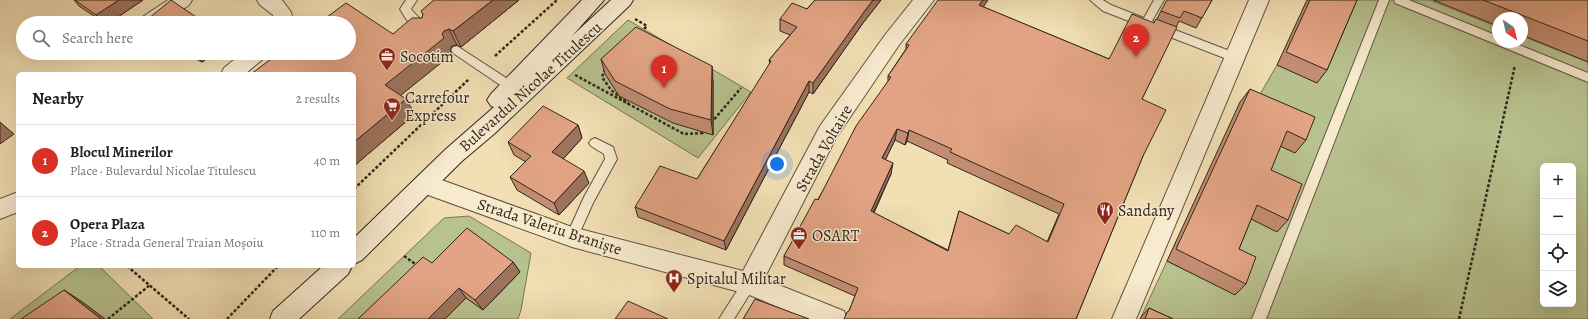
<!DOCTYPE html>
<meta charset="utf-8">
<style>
body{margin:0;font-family:Alegreya,serif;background:#f2f2f2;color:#222}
.controls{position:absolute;right:12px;bottom:12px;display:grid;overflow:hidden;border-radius:6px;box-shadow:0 4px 16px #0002}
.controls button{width:36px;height:36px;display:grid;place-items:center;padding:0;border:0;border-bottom:1px solid #e0e0e0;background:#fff;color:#222;font:20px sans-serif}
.compass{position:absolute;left:1492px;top:12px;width:36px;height:36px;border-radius:50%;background:#fff;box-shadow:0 4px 16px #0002;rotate:145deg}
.you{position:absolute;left:777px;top:164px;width:14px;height:14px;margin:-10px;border:3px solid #fff;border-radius:50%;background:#1a73e8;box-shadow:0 0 0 6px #1a73e833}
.badge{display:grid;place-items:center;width:26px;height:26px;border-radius:50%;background:#d93025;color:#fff;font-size:13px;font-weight:700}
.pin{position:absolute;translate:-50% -33px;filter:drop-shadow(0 1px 2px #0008)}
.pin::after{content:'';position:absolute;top:21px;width:14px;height:12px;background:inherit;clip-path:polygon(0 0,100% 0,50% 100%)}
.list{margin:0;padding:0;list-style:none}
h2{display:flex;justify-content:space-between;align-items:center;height:52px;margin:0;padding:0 16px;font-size:17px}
h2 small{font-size:13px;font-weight:400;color:#767676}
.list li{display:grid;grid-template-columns:26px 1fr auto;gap:12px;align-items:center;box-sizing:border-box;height:72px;padding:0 16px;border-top:1px solid #e0e0e0}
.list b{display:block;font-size:15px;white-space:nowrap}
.list p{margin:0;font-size:13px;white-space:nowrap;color:#767676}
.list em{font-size:13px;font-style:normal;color:#767676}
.icon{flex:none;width:22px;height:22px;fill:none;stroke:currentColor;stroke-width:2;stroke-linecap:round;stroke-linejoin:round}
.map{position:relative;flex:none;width:1588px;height:319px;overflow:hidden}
.search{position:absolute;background:#fff;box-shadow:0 4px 16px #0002;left:16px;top:16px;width:340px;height:44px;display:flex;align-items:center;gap:10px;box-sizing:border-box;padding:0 14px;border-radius:22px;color:#767676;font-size:15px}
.panel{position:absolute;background:#fff;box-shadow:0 4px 16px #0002;left:16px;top:72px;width:340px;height:196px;border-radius:6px}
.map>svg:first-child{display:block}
.green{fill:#b8c28f;stroke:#747456;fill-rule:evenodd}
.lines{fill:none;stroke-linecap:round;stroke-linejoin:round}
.service-casing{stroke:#605443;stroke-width:2}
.minor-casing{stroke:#605443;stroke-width:2}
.secondary-casing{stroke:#30261d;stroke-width:2}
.path{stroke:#30261d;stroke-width:2.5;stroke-dasharray:3 2;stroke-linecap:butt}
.service{fill:#f7eace;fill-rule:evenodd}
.minor{fill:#f7eace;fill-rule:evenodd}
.secondary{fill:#f7eace;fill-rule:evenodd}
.wall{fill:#c28d72;stroke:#30261d;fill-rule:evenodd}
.shaded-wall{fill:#9e735c;stroke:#30261d}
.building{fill:#e2a484;stroke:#30261d;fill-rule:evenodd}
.labels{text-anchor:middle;stroke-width:3;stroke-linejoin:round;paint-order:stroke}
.poi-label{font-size:16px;fill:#30261d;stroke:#f7eace;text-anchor:start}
.street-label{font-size:16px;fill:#30261d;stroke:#f7eace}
</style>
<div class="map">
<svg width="1588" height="319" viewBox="0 0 1588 319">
<rect width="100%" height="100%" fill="#f2dfb4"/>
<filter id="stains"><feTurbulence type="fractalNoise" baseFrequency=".005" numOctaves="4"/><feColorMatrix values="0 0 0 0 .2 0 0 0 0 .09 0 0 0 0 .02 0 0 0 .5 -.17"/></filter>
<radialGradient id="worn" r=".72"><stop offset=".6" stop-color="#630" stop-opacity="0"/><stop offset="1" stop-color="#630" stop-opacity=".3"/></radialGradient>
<g class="green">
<path d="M1353,0H1430L1498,27V42H1522V36L1588,62V319H1144L1141,317L1167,261L1235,294L1228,260L1260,182L1252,108L1277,65ZM1543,166H1573V304H1543Z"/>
<path d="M628,20L751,92L698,158L567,78Z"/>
<path d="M469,216L531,253L521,310L518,319H445L466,298L519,272L377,319H338L444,218Z"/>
<path d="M80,266H99L153,319H105L81,301L55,319H10Z"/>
</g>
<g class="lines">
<g class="service-casing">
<g id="service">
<path d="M406,0H417L411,9C416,16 425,22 429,29L428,32C416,36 405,18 400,9Z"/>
<path d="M1090,0H1103L1111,5L1144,18L1154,0H1164L1152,21L1240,55L1242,58L1240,61H1232L1103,11Z"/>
<path d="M1379,0H1389L1266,319H1252Z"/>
<path d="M1394,0H1409L1498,36V42H1512L1588,73V82L1395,3Z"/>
<path d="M457,46L514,83L516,86L514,89H506L453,53L451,50L453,47Z"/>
<path d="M595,138L613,147L617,159L593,203L576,241L572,243L568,241L566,237L584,197L605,159L604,154L591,146L589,143L591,140Z"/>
<path d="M749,278L754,280L756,284L734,319H719L744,280Z"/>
</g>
</g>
<g class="minor-casing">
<g id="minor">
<path d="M168,0H192L189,5L163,23H138L141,18Z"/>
<path d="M257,0H282L291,12L293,23H273V15L260,5Z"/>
<path d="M913,0H934L899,45L836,138L764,279L844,311L847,319H807L747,294L572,247L417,191L414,184L417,177L425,174L572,227L743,271L820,126L885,35Z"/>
<path d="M1249,0H1269L1136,319H1112Z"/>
<path d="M242,53H266L263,59L245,74H221L224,68Z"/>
<path d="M18,192V212L0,219V199Z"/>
</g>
</g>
<g class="secondary-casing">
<g id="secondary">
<path d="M582,0H604L572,36L611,0H633L630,5L494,134L462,161L362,260L354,264V238L446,149L494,107L491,106L487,100L491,94Z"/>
<path d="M323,266H352L348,274L299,319H270L273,311Z"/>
</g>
</g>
<g class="path">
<path d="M635,19L647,26L641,32"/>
<path d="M495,56L557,0"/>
<path d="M605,69L602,77L611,90L629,104"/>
<path d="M575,75L684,134L703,133L706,130"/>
<path d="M711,123L741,88"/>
<path d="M354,189L469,79"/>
<path d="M404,256L418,266"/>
<path d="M127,266L189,319"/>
<path d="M108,319L150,285"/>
<path d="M227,319L278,266"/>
<path d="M1459,319L1515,65"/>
</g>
<use href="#service" class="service"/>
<use href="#minor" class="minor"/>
<use href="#secondary" class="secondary"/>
</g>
<g class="wall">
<path d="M74,0H143L109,23H104L79,6Z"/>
<path d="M434,0H519L461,47L457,45L452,46L450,49L452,54L400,95L415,114L354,166L393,34L422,18L423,14Z"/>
<path d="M815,0H881L863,23L813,94L809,92L726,250L638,217L635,207L697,179L770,64L769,60L790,35L780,31V19L807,9Z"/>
<path d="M1212,0L1196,28L1179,21L1142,99L1143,156L1076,319L849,311L855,296L784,265V256L888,82V76L906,49V44L983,7L1109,59L1154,23L1157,19L1161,11ZM895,140L905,145L907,141L948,160L947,163L1059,214L1047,242L1009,234L959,211L948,250L874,213L891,174L885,159Z"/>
<path d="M1307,0H1357L1327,70L1317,83L1277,65Z"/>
<path d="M1433,0H1588V62L1522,35V18H1498V26Z"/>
<path d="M184,53H215L202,62Z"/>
<path d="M601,59L713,81V135L673,123L619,96L605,74Z"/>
<path d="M1250,89L1306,140L1295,153L1280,146L1271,170L1288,220L1277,232L1251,219L1239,249L1246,284L1235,295L1167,261L1240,102Z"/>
<path d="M578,125L582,138L563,159L589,183L559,215L517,190L510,177L526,162L514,155L508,142Z"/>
<path d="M513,262L520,272L483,310L466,298L445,319H358L432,263Z"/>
<path d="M1149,308L1173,319H1140L1141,317Z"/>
</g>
<g class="shaded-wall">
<path d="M119,0H143L109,23H105L96,15Z"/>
<path d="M493,0H519L461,47L453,31Z"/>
<path d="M873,0H881L863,23L813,94V83L864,12Z"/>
<path d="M983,0H988L976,18L979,5Z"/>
<path d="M449,29L457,45L452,46L450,49L452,54L395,100L385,85L444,31Z"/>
<path d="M194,53H215L202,62Z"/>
<path d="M712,66L713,81V135L711,120Z"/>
<path d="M809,81V92L726,250L724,241Z"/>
<path d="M406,99L415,114L354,166V142Z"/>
<path d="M0,122L14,134L0,144Z"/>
<path d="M578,125L582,138L558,165L552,152Z"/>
<path d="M897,129L895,140L881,169L882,158Z"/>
<path d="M909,130L907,141L905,145L908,133Z"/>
<path d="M893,163L891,174L869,221L871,211Z"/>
<path d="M584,171L589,183L559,215L554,203Z"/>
<path d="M513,262L520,272L483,310L475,300Z"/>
<path d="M459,288L466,298L445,319H428Z"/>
<path d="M64,290L81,301L105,319H101Z"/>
</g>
<g class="building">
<path d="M75,0H119L96,15Z"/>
<path d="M171,0L205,23H143Z"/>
<path d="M434,0H493L453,31L449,29L444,31L442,34L444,38L385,85L406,99L354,142V74H251L279,53H349V23H319L346,3L393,34L412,18H422L423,14L421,11Z"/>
<path d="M815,0H873L864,12L813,83L809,81L724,241L635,207L660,166L697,179L771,61L769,60L797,27L780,19L792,3L807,9Z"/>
<path d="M938,0H983L979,5L1109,59L1132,14L1154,23L1156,19L1177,27L1142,99L1166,110L1143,156L1076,319H844L847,312L849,311L858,288L784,256L815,199L818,200L856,126L891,77L888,76L909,45L906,44ZM897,129L908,133L909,130L952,149L950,152L1064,204L1048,242L1016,225L1009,234L959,211L948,251L871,211L893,163L882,158Z"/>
<path d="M1167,0H1212L1202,18L1184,11L1180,18L1161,11Z"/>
<path d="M1310,0H1357L1327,70L1286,52Z"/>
<path d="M1483,0H1588V41Z"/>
<path d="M636,27L712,66L711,120L670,109L615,81L601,59Z"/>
<path d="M1250,89L1315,117L1306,140L1287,131L1271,170L1302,184L1288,220L1257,205L1239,249L1256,257L1246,284L1176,249Z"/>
<path d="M543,106L578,125L552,152L584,171L554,203L510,177L531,156L508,142Z"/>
<path d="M467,228L513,262L475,300L459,288L428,319H358L423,257L432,263Z"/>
<path d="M64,290L101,319H21Z"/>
<path d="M755,299L809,319H743Z"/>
<path d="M628,301L668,319H615Z"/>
<path d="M1149,308L1173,319H1145Z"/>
</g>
<defs>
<g id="office-pin" transform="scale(0.9)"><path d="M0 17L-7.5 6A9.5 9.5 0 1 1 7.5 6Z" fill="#8f2418" stroke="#f7eace"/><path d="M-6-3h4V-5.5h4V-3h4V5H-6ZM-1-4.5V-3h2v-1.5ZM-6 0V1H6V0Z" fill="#fff"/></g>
<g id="supermarket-pin" transform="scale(0.9)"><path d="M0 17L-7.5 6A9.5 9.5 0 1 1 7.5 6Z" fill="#8f2418" stroke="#f7eace"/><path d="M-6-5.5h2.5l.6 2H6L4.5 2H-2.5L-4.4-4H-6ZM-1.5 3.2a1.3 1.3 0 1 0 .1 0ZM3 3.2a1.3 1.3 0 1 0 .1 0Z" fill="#fff"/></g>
<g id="restaurant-pin" transform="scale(0.9)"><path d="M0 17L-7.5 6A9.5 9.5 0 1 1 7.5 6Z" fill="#8f2418" stroke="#f7eace"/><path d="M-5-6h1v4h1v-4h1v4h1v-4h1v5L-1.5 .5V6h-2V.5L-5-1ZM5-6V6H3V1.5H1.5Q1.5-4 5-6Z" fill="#fff"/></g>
<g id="hospital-pin" transform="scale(0.9)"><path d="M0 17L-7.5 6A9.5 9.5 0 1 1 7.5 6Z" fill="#8f2418" stroke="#f7eace"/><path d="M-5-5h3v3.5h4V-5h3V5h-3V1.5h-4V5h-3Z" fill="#fff"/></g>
</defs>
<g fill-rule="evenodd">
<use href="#office-pin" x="387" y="56"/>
<use href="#supermarket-pin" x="392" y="106"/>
<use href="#restaurant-pin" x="1105" y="210"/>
<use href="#office-pin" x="799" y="235"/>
<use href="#hospital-pin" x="674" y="278"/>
</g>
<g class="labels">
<g class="poi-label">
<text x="400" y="62">Socotim</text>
<text x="405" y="103">Carrefour<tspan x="405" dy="18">Express</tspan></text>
<text x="1118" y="216">Sandany</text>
<text x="812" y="241">OSART</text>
<text x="687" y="284">Spitalul Militar</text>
</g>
<g class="street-label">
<text transform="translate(530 86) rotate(-42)" y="6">Bulevardul Nicolae Titulescu</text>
<text transform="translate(823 148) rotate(-60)" y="6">Strada Voltaire</text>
<text transform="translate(550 226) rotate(18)" y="6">Strada Valeriu Braniște</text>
</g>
</g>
<rect width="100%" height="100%" filter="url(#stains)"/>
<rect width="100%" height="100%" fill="url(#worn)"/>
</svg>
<div class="controls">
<button>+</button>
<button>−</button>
<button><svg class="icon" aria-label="locate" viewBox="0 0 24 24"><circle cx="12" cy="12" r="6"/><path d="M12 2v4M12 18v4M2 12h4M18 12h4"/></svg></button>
<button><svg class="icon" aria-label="layers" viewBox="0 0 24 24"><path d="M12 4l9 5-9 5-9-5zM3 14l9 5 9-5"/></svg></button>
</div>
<svg class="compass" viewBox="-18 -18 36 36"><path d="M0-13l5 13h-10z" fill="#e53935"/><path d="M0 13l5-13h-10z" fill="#767676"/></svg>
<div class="you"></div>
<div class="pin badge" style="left:664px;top:88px">1</div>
<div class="pin badge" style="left:1136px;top:57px">2</div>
<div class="search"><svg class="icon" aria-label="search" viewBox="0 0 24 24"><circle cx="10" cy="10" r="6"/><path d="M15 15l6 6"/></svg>Search here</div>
<section class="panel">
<h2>Nearby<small>2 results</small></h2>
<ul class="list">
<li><span class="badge">1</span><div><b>Blocul Minerilor</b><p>Place · Bulevardul Nicolae Titulescu</p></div><em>40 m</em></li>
<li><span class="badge">2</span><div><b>Opera Plaza</b><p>Place · Strada General Traian Moșoiu</p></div><em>110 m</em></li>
</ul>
</section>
</div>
